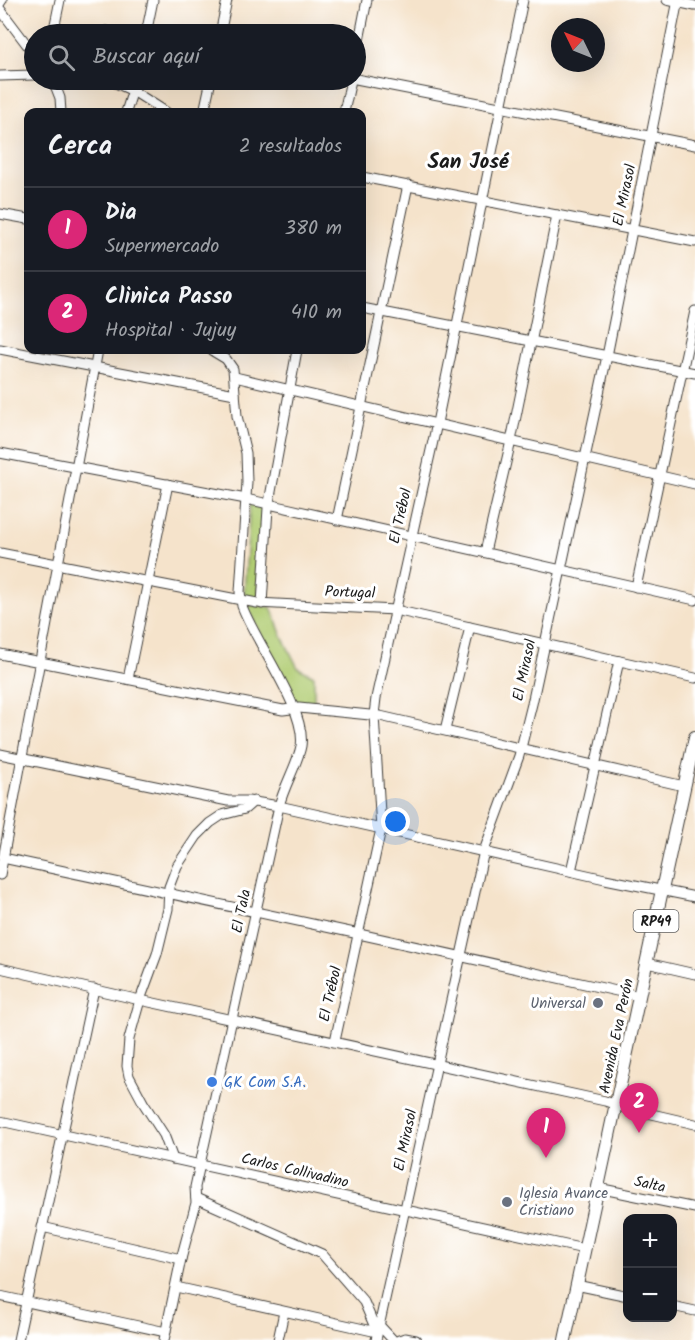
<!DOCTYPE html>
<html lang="es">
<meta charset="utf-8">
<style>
body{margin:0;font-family:Kalam,sans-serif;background:#242831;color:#f1f3f6}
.controls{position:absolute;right:18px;bottom:18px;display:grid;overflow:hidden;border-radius:12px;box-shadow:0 6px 24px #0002}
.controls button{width:54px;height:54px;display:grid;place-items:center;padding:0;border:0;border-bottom:2px solid #363941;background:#171b24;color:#f1f3f6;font:30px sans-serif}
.compass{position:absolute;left:551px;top:18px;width:54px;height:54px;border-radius:50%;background:#171b24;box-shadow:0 6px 24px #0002;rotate:313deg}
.you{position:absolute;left:396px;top:822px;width:21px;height:21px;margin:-15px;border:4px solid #fff;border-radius:50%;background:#1a73e8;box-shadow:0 0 0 9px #1a73e833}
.badge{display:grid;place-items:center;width:39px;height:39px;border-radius:50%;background:#db2777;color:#fff;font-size:20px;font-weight:700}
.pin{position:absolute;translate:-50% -50px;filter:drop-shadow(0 2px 3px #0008)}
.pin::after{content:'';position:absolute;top:32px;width:21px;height:18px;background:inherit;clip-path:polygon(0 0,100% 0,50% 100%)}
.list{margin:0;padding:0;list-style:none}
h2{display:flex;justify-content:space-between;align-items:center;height:78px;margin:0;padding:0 24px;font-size:26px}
h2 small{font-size:20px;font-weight:400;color:#9ea1a6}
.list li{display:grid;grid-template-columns:39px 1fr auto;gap:18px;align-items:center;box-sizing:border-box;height:84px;padding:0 24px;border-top:2px solid #363941}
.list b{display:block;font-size:22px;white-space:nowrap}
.list p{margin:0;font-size:20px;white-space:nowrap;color:#9ea1a6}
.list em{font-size:20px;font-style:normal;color:#9ea1a6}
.icon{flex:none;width:33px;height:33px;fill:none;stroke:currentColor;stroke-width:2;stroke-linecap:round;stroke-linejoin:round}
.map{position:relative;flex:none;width:695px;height:1340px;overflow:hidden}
.search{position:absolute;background:#171b24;box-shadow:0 6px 24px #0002;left:24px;top:24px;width:342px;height:66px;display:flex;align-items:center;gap:15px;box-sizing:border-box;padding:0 21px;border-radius:33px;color:#9ea1a6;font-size:22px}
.panel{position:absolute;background:#171b24;box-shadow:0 6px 24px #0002;left:24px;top:108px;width:342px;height:246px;border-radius:12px}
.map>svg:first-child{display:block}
.green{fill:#b0cc72;stroke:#667447;stroke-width:1.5}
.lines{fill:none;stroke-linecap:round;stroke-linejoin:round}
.minor-casing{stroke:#3d3a36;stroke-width:11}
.major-casing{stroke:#3d3a36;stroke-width:14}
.minor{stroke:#fff;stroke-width:9}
.major{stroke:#fff;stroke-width:12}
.worship-dot{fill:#6b7280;stroke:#fff;stroke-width:2}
.shop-dot{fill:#3f7fe0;stroke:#fff;stroke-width:2}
.labels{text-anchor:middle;stroke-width:6;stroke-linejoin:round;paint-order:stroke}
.shield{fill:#fff;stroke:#606060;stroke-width:1.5}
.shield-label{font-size:14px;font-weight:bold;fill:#1c1c1c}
.street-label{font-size:15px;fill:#1c1c1c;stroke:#fff}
.worship-label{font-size:15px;fill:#5b616d;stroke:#fff;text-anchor:end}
.shop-label{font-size:15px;fill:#366cbe;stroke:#fff;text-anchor:start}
.district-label{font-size:21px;font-weight:bold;fill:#1c1c1c;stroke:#fff}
</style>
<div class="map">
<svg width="695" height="1340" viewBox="0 0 695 1340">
<rect width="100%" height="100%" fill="#fff"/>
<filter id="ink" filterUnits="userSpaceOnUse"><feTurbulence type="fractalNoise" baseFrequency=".0167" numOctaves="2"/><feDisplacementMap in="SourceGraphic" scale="12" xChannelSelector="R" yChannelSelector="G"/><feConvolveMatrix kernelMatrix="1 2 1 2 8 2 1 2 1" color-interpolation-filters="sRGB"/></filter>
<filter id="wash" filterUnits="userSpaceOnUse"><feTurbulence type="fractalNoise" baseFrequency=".008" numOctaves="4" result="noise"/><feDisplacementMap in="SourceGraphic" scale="24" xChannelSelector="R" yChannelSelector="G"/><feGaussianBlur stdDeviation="1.35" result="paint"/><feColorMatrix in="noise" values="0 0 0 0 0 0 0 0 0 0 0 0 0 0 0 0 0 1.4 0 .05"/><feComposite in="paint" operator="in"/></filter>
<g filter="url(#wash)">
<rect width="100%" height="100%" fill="#f5e3cb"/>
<g class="green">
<path d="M250,504L265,507L258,600L244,596Z"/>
<path d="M246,605L271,607L281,634L298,668L314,676V708L295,705Z"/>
</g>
</g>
<g filter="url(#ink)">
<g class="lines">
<g class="minor-casing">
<g id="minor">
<path d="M667,0L695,6"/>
<path d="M0,3L2,0"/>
<path d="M0,9L34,54"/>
<path d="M106,31L120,34"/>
<path d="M53,34L60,0"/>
<path d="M146,34L153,0"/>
<path d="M220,34L227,0"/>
<path d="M356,56L367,0"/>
<path d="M0,76L34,75"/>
<path d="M356,79L695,145"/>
<path d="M53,80L60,98L61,112"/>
<path d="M109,80L133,91L166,112"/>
<path d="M126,112L136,80"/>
<path d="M204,112L211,80"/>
<path d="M344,112L351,80"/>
<path d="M362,177L695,242"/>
<path d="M0,214L28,219"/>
<path d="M362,308L695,373"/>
<path d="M0,349L235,394"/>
<path d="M235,377L695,484"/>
<path d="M0,453L246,499L695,600"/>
<path d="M337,520L408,185"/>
<path d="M485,552L511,441L557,215"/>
<path d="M0,553L257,603L395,610L695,678"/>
<path d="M636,587L695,311"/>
<path d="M262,604L268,508L297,350"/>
<path d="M0,654L283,710L299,708L380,716L684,786"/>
<path d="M128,679L168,484"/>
<path d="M445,730L470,627"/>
<path d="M0,754L228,801H248L279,806L605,879L695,897"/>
<path d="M3,858L359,934L639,996"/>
<path d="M571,871L619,661"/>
<path d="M0,875L98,350"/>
<path d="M647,963L695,974"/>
<path d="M0,968L140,1000L605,1101L626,1108L695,1124"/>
<path d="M335,1041L381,829L374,715L376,698L437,423L523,0"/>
<path d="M0,1121L584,1249"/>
<path d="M173,1159L164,1135L144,1104L129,1076L127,1066L129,1039L140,1000L157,954L168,909L169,887L177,866L197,836L210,823L222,815L245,809L254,801"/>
<path d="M598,1188L695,1208"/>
<path d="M196,1198L322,1254L364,1302L377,1332"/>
<path d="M42,1227L181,1259"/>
<path d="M576,1285L628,1296"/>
<path d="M176,1287L377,1332"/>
<path d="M0,1296L166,1332"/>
<path d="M672,1306L695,1311"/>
<path d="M379,1325L393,1340"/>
<path d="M18,1340L94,989"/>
<path d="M164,1340L181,1259L196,1203L195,1187L279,806C284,786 298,763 301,746C307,710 255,642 242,606L240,592L247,482L246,453L237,416L233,369L226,359L211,350"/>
<path d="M278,1340L284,1312"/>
<path d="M376,1340L484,851L519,756L532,704L607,356L678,0"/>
<path d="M399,1340L405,1338L416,1340"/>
</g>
</g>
<g class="major-casing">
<path id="major" d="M565,1340L695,737"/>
</g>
<use href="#minor" class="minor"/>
<use href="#major" class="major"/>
</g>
</g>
<g class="worship-dot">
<circle cx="598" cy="1003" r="6"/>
<circle cx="507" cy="1202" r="6"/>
</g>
<circle class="shop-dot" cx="212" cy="1082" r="6"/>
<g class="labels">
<rect class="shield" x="633.5" y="910" width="45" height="22" rx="4.5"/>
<g class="shield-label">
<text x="656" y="926">RP49</text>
</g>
<g class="street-label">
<text transform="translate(624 195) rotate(-78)" y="5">El Mirasol</text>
<text transform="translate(400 516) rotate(-77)" y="5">El Trébol</text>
<text transform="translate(350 592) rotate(2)" y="5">Portugal</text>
<text transform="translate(524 670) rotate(-78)" y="5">El Mirasol</text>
<text transform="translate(241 911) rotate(-78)" y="5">El Tala</text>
<text transform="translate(330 994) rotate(-77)" y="5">El Trébol</text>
<text transform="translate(616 1036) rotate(-78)" y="5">Avenida Eva Perón</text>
<text transform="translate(405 1140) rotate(-78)" y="5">El Mirasol</text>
<text transform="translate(295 1170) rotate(13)" y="5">Carlos Collivadino</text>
<text transform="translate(650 1184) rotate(12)" y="5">Salta</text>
</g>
<g class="worship-label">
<text x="586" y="1008">Universal</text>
<text x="519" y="1198" text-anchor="start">Iglesia Avance<tspan x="519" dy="17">Cristiano</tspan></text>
</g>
<g class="shop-label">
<text x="224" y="1087">GK Com S.A.</text>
</g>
<g class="district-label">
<text x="468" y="168">San José</text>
</g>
</g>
</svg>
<div class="controls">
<button>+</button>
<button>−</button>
</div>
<svg class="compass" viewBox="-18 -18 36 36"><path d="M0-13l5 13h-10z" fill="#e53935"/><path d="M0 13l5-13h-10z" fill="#9ea1a6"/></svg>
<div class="you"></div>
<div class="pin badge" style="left:546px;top:1158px">1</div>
<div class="pin badge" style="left:639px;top:1133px">2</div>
<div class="search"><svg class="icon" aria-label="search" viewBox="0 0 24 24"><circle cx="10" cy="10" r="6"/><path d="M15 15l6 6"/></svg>Buscar aquí</div>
<section class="panel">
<h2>Cerca<small>2 resultados</small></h2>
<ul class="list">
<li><span class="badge">1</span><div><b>Dia</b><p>Supermercado</p></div><em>380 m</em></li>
<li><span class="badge">2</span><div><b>Clinica Passo</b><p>Hospital · Jujuy</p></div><em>410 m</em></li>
</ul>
</section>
</div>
